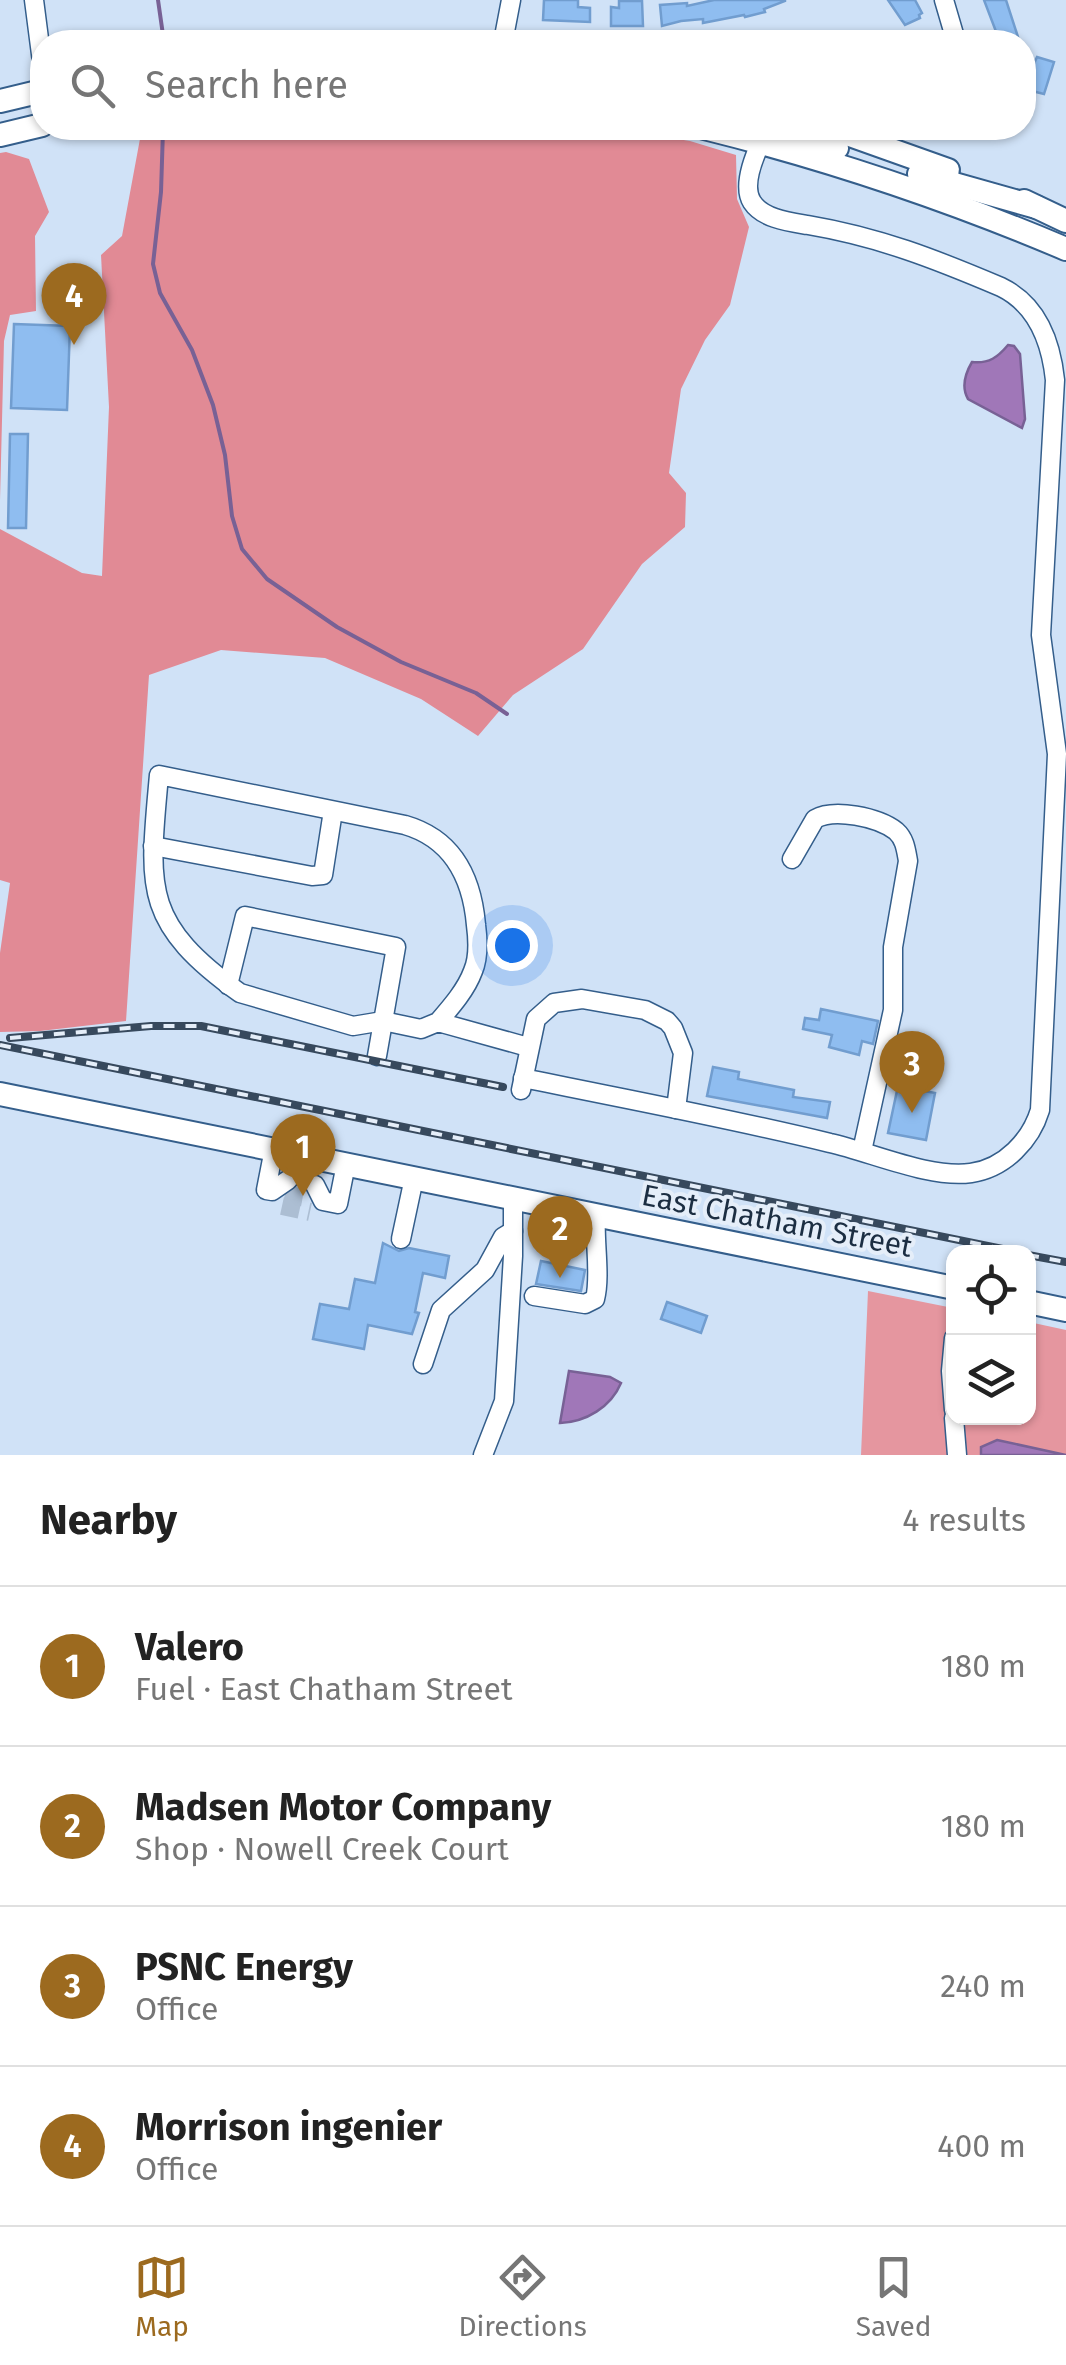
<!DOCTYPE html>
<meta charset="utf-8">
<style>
body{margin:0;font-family:"Fira Sans",sans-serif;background:#f6f6f6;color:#222}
.controls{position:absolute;right:30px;bottom:30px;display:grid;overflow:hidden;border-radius:20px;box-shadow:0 2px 8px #0004}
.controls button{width:90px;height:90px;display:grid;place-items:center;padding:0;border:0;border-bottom:2px solid #e0e0e0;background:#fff;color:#222;font:50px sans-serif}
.you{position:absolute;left:512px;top:945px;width:35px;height:35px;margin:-25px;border:8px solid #fff;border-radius:50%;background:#1a73e8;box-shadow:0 0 0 15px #1a73e833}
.badge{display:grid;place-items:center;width:65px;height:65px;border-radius:50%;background:#9c6a1f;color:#fff;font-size:32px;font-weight:700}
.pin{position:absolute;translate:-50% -82px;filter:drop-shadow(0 2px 5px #0008)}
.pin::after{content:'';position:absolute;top:52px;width:35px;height:30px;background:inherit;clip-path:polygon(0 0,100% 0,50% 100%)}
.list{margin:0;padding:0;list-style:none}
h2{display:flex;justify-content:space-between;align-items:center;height:130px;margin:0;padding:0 40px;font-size:42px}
h2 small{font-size:32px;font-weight:400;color:#767676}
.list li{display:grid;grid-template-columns:65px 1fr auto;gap:30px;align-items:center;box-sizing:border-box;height:160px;padding:0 40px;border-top:2px solid #e0e0e0}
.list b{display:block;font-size:38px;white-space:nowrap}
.list p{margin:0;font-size:32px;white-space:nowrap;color:#767676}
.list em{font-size:32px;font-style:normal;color:#767676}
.icon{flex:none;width:55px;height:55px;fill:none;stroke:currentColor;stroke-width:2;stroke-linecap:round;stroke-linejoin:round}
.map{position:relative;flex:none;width:1066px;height:1455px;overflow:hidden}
.search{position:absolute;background:#fff;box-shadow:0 2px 8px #0004;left:30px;right:30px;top:30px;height:110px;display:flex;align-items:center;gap:25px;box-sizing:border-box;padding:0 35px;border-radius:40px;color:#767676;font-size:38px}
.sheet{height:770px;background:#fff}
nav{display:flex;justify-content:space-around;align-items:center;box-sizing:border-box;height:140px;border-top:2px solid #e0e0e0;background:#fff;font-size:28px;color:#767676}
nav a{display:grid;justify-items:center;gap:5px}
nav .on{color:#9c6a1f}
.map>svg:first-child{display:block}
.green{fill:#e5969f}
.forest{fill:#e18a95}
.water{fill:#a077b8;stroke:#786195;stroke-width:2.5}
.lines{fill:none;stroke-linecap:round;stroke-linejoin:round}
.stream{stroke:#786195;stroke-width:4}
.building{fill:#8fbdf0;stroke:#719dcf;stroke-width:2.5}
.minor-tunnel{stroke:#acbed3;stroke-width:18;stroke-dasharray:18 9;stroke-linecap:butt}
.minor-casing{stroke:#345e8b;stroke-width:21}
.major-casing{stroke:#345e8b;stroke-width:26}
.minor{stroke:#fff;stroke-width:18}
.major{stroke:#fff;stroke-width:22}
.rail-casing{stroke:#37495d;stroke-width:8}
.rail{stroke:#e5eef9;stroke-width:4;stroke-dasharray:11;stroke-linecap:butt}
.labels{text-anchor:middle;stroke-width:8;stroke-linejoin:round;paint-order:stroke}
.street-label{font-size:30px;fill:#1c2e42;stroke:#e5eef9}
</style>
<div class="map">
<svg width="1066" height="1455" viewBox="0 0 1066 1455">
<rect width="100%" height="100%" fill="#d0e2f7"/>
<path class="green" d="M868,1291L953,1308L954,1418H1028L1029,1322L1066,1330V1455H861Z"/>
<g class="forest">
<path d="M142,128H607L690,141L736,155L737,199L749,227L730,305L705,340L681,389L669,473L686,493L685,527L642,564L583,649L513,695L478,736L421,699L325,658L221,650L149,675L126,1021L40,1031L0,1032V953L10,883L0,880V529L82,573L102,576L109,407L101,255L122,236Z"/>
<path d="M6,152L29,159L49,212L35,236L36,311L10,315L4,341L0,500V153Z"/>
</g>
<g class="water">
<path d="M1008,345L1014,346L1020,354L1025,419L1022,428L968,399C961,387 965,374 972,362C989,364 998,357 1008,345Z"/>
<path d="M569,1371L610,1377L621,1383C611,1407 586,1422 560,1423Z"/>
<path d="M997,1440L1066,1455H981V1447Z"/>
</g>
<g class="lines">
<g class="stream">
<path d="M158,0L164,42"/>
<path d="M163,130L161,192L153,264L160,293L192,350L213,405L225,455L232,516L242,549L267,579L337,627L401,662L476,693L507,714"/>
</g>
</g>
<g class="building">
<path d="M544,0H578V7L590,8V22L543,20Z"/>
<path d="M714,0H785V1L764,9L765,12L745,17L744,15L703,23V19L681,21L662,26L660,5L687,3V6Z"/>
<path d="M888,0H915L922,13L919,15L920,18L905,25Z"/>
<path d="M984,0H1006L1018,37L1000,42Z"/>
<path d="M619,1H642L643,26H611V7L619,8Z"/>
<path d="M1037,57L1054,62L1044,94L1024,89L1028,67L1032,68Z"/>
<path d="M14,324L70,326L67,410L11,408Z"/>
<path d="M10,434H28L26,528H8Z"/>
<path d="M821,1009L878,1021L873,1044L862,1041L859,1055L829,1047L832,1035L803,1029L805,1018L819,1020Z"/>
<path d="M713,1067L739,1072L738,1079L794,1090L793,1097L830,1102L827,1118L707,1096Z"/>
<path d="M898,1086L935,1093L926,1140L888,1133Z"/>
<path d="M383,1243L399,1251L409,1248L449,1256L445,1278L423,1273L415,1312L419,1313L412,1334L368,1325L364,1349L313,1339L320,1304L349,1309L355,1279L375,1283Z"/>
<path d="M541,1261L585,1270L581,1291L536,1284Z"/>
<path d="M667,1302L707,1316L701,1333L661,1319Z"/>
</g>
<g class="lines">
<g class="minor-tunnel">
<path d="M285,1194L312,1199"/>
<path d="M282,1206L310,1212"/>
</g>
<g class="minor-casing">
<g id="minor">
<path d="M34,0L42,62"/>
<path d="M944,0L956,41"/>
<path d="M503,42L511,0"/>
<path d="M153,846L312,876L323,875L333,811"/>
<path d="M792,859L815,819C834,808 878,817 896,831C905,839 906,850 908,861L893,947V1010L862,1151"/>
<path d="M228,985L245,916L396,947L377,1056"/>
<path d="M438,1022C451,1007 466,990 473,971C479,957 478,940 476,925C472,878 453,839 405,825L159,775C149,887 141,922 240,993L353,1026L383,1021L421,1029L438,1022L528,1047"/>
<path d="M523,1078C625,1099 728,1118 830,1143C871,1152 930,1179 971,1173C1005,1168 1031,1140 1040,1110L1057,754L1041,635L1055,380C1051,342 1038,305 1001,287C935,259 879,237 808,225C790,222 763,219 752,202C742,186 754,157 761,142"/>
<path d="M521,1090L536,1019L554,1003L582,999L645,1010L667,1021L673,1028L683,1053L676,1109"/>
<path d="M274,1149L266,1190L272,1191L288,1180"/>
<path d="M315,1185L323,1201L338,1204L346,1164"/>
<path d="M401,1239L414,1178"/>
<path d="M534,1296L585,1304L595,1299C601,1275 594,1242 596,1215"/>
<path d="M954,1338L951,1371L954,1410"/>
<path d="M423,1364L441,1310L485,1270L503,1237L513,1231"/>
<path d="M954,1418L957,1455"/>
<path d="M483,1455L504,1401L513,1256V1198"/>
</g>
</g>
<g class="major-casing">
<g id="major">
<path d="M0,101L42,91"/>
<path d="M704,128C829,159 948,199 1066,249"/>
<path d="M830,128L948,170"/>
<path d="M0,135L42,125"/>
<path d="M763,139L782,132L837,148"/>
<path d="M919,174L1036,207"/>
<path d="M1024,201L1066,221"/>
<path d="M0,1094L954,1288"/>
<path d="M1028,1302L1066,1310"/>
</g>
</g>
<use href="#minor" class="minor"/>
<use href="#major" class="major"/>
<g class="rail-casing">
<g id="rail">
<path d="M10,1038L151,1026H201L503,1087"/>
<path d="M0,1045L1018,1252"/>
<path d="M1028,1255L1066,1262"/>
</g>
</g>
<use href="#rail" class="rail"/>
</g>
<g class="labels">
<g class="street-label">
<text transform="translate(777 1221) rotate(11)" y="10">East Chatham Street</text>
</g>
</g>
</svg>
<div class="controls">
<button><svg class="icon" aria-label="locate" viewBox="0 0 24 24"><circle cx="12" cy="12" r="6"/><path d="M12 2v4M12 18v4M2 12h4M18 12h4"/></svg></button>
<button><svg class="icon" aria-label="layers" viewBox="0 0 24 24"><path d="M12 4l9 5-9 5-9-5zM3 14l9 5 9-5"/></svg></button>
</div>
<div class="you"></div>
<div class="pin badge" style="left:303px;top:1196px">1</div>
<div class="pin badge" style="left:560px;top:1278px">2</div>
<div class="pin badge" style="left:912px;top:1113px">3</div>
<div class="pin badge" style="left:74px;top:345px">4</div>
<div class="search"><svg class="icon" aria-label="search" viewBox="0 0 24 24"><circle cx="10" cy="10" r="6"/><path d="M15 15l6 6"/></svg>Search here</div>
</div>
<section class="sheet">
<h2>Nearby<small>4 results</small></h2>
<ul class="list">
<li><span class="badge">1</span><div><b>Valero</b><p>Fuel · East Chatham Street</p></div><em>180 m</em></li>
<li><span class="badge">2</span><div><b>Madsen Motor Company</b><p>Shop · Nowell Creek Court</p></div><em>180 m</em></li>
<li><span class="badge">3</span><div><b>PSNC Energy</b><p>Office</p></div><em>240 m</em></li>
<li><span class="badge">4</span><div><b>Morrison ingenier</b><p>Office</p></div><em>400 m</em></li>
</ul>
</section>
<nav>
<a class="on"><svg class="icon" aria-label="map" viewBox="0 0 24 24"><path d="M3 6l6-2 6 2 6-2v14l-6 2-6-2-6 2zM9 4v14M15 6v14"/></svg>Map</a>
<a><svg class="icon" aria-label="directions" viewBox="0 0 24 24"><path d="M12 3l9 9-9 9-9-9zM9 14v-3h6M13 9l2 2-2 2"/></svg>Directions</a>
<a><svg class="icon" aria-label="saved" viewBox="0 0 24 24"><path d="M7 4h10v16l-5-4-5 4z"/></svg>Saved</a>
</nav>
